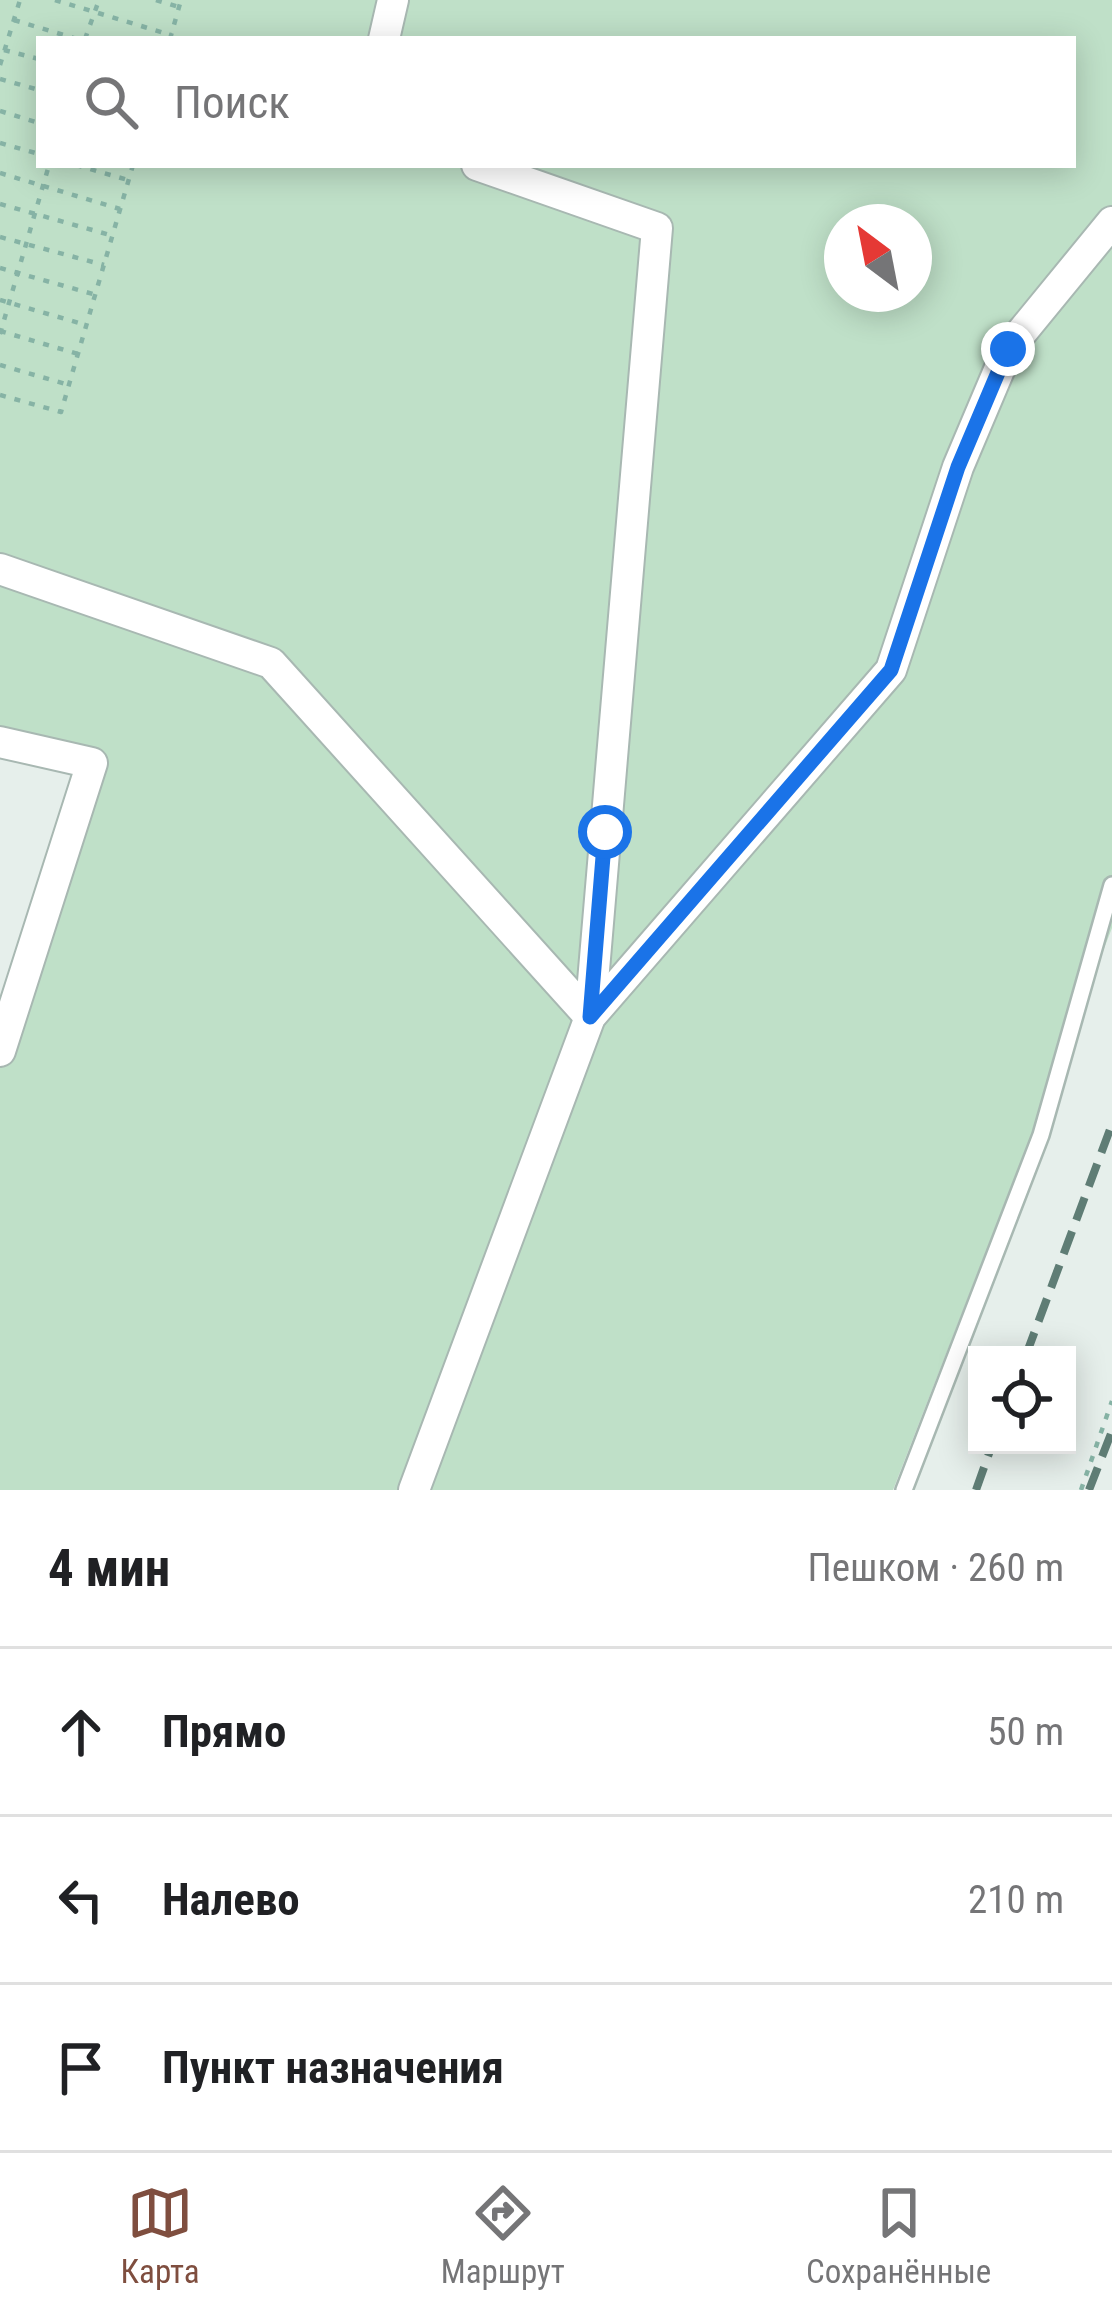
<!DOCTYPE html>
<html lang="ru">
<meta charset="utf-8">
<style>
body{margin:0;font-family:"Roboto Condensed",sans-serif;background:#f6f6f6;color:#202124}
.controls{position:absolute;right:36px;bottom:36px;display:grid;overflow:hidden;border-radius:0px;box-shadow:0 6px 30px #0003}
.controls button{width:108px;height:108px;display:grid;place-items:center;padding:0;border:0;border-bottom:3px solid #e0e0e0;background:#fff;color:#202124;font:60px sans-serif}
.compass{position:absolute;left:824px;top:204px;width:108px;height:108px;border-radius:50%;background:#fff;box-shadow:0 6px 30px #0003;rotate:328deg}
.stop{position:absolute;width:36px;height:36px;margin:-27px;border:9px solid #1a73e8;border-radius:50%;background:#fff}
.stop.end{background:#1a73e8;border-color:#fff;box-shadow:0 3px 12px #0008}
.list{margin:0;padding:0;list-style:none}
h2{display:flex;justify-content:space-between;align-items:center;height:156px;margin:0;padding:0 48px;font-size:51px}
h2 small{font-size:39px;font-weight:400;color:#757577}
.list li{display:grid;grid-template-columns:78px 1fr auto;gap:36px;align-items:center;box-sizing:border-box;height:168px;padding:0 48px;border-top:3px solid #e0e0e0}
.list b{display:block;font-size:45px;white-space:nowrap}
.list em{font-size:39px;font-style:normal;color:#757577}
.icon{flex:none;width:66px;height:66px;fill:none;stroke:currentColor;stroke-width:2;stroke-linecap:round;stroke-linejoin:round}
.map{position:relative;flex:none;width:1112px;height:1490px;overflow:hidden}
.search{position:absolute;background:#fff;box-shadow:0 6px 30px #0003;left:36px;right:36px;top:36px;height:132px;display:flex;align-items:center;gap:30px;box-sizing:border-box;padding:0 42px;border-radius:0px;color:#757577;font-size:45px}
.sheet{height:660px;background:#fff}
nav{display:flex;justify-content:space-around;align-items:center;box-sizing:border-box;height:168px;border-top:3px solid #e0e0e0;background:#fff;font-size:33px;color:#757577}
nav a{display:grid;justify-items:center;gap:6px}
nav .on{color:#7f4e3f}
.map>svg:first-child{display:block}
.green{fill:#bfe0c8;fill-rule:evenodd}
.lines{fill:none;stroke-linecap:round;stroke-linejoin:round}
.service-casing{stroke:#a8b8b2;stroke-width:20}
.minor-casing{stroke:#a8b8b2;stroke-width:34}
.path{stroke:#86b3a5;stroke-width:4.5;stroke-dasharray:6 9;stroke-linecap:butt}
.service{stroke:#fff;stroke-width:15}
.minor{stroke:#fff;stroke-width:30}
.rail{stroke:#5f7d75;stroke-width:8;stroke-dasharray:24 12;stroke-linecap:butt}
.route{stroke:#1a73e8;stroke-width:15}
</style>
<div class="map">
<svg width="1112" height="1490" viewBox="0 0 1112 1490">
<rect width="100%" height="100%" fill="#e6efeb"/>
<path class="green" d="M0,0H1112V928L893,1490H0V1051L92,764L0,740ZM39,39H1073V165H39ZM842,222H914V294H842Z"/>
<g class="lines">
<g class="service-casing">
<path id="service" d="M904,1490L1041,1135L1112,885"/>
</g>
<g class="minor-casing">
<g id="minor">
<path d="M384,39L393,0"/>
<path d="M477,165L657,228L590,1017"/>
<path d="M0,569L271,663L590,1017"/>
<path d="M0,742L92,763L0,1051"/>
<path d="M414,1490L590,1017L891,670L958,467L1008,349L1112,222"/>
</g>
</g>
<g class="path">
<path d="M55,0L171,35"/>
<path d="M156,0L179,7"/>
<path d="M14,20L77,39"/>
<path d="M85,39L99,0"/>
<path d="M170,39L181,0"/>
<path d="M4,50L39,59"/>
<path d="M0,65L20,0"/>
<path d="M0,79L39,90"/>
<path d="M0,111L39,123"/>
<path d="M0,143L39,154"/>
<path d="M76,165L128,180"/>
<path d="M0,173L120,209"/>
<path d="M0,204L110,235"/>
<path d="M0,237L104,265"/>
<path d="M0,268L93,294"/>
<path d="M0,300L86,325"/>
<path d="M0,331L78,354"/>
<path d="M0,334L49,165"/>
<path d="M0,365L69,385"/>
<path d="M0,395L61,412L133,165"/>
<path d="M1081,1490L1112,1401"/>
</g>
<use href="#service" class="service"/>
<use href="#minor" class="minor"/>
<g class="rail">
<path d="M1026,1355L1112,1124"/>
<path d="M976,1490L992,1445"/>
<path d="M1089,1490L1112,1431"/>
</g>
</g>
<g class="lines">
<path class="route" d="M605,832L590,1017L891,670L958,467L1008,349"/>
</g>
</svg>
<div class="controls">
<button><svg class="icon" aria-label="locate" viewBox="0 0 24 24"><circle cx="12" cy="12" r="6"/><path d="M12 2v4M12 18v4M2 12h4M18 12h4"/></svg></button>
</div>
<svg class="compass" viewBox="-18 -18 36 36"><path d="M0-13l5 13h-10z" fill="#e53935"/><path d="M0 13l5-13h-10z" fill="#757577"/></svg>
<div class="stop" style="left:605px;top:832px"></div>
<div class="stop end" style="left:1008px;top:349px"></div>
<div class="search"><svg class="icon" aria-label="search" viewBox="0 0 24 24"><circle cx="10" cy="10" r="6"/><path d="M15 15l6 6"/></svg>Поиск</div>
</div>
<section class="sheet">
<h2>4 мин<small>Пешком · 260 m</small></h2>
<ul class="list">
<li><svg class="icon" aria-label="ahead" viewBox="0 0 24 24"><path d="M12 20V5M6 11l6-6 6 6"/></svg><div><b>Прямо</b></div><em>50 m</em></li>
<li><svg class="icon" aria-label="left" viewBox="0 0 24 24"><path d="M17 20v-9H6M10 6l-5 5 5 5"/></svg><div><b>Налево</b></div><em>210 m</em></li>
<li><svg class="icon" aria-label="arrive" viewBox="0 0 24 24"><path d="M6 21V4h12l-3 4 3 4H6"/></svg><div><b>Пункт назначения</b></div></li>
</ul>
</section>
<nav>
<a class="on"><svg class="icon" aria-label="map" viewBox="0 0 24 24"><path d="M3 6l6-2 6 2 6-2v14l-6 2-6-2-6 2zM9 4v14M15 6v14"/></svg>Карта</a>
<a><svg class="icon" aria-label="directions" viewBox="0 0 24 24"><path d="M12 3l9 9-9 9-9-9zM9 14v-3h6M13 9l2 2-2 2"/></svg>Маршрут</a>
<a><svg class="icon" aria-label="saved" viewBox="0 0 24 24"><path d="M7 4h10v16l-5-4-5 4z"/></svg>Сохранённые</a>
</nav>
